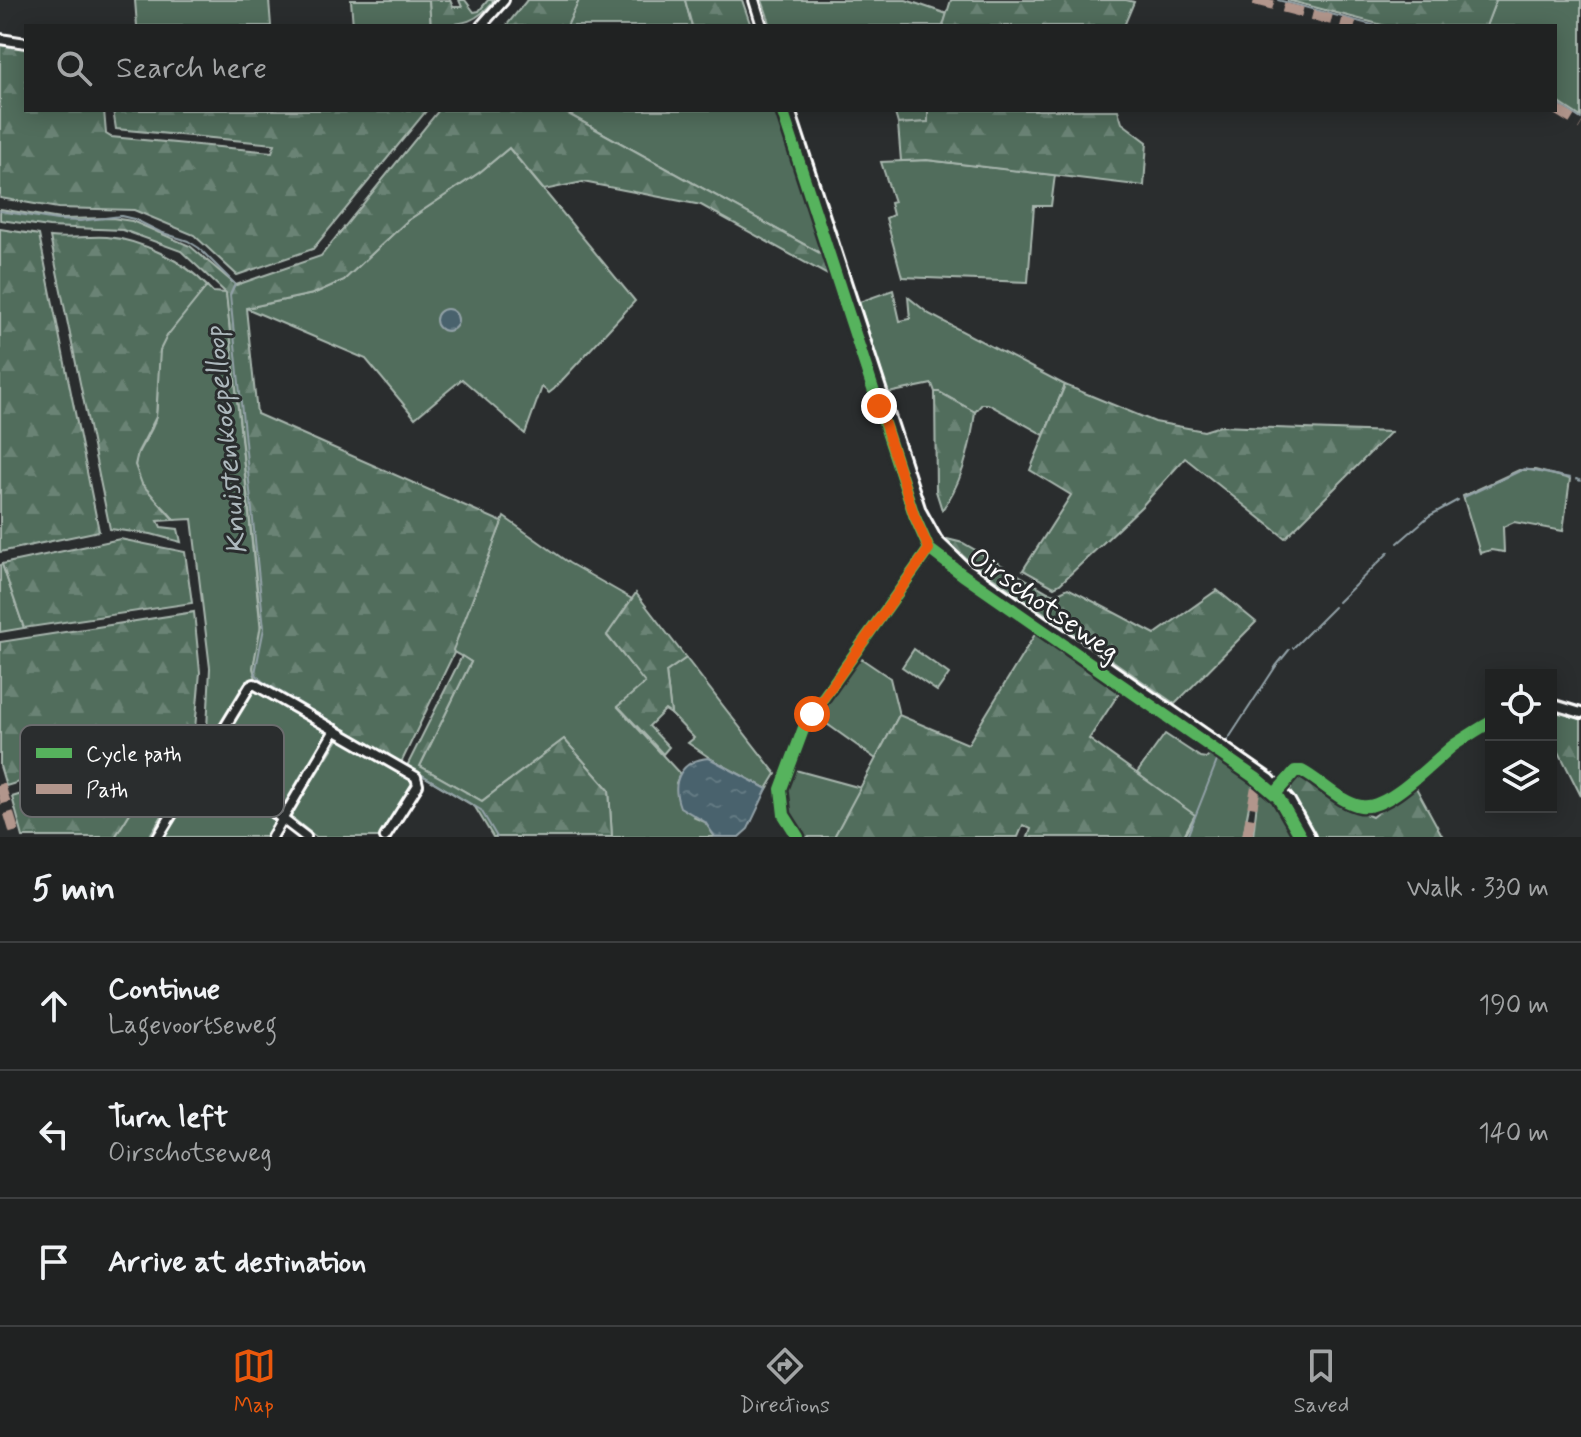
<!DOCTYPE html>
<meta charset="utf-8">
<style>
body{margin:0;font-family:Mynerve,sans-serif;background:#282a2a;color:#f1f3f6}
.controls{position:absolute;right:24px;bottom:24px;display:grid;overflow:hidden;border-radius:0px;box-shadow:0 4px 20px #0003}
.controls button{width:72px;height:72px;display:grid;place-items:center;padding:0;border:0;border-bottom:2px solid #3d3f40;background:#202222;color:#f1f3f6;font:40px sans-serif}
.stop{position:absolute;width:24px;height:24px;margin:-18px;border:6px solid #ea580c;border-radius:50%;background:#fff}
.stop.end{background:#ea580c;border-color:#fff;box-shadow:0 2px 8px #0008}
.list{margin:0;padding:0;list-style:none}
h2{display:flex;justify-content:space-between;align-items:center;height:104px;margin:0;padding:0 32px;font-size:34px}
h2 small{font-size:26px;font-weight:400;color:#a2a4a5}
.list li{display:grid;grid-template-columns:52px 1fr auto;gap:24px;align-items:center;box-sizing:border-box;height:128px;padding:0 32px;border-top:2px solid #3d3f40}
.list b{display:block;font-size:30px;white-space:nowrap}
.list p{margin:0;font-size:26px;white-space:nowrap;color:#a2a4a5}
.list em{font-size:26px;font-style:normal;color:#a2a4a5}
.icon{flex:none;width:44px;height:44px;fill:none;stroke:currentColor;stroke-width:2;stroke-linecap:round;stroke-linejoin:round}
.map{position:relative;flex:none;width:1581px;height:837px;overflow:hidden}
.search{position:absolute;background:#202222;box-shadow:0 4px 20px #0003;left:24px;right:24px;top:24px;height:88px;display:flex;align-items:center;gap:20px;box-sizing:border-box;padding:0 28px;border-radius:0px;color:#a2a4a5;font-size:30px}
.sheet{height:488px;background:#202222}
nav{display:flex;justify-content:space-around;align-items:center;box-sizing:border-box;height:112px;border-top:2px solid #3d3f40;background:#202222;font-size:22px;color:#a2a4a5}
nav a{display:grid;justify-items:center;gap:4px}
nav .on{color:#ea580c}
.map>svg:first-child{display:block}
.grass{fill:#516d5c;stroke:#a8b6ae;stroke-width:2}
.forest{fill:url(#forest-firs);stroke:#a8b6ae;stroke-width:2}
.water{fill:url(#water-ripples);stroke:#92a1a7;stroke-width:2}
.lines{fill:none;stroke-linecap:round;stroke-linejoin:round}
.stream{stroke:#92a1a7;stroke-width:2}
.minor-casing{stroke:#fff;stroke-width:14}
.minor{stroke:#2a2d2e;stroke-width:8}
.quiet{stroke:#b2968c;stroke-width:10;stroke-dasharray:20 10;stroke-linecap:butt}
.cycleway-casing{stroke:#2a2d2e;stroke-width:17}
.cycleway{stroke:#56b35d;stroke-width:12}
.route{stroke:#ea580c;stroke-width:10}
.labels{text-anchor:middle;stroke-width:6;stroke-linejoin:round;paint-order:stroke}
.street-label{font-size:28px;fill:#fff;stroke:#2a2d2e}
.water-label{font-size:30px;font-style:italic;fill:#adb8bd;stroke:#2a2d2e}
.key{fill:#2a2d2e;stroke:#6a6c6d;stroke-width:2}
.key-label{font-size:22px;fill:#fff}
</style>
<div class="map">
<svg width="1581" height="837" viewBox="0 0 1581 837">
<defs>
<pattern id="forest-firs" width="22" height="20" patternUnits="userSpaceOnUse" patternTransform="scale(2)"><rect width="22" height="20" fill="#516d5c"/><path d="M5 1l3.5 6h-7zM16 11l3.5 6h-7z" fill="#6b8374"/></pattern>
<pattern id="water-ripples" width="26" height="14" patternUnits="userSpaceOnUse" patternTransform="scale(2)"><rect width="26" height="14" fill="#49626d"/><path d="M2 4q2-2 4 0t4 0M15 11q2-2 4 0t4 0" fill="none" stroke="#647a83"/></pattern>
</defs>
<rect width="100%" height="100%" fill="#2a2d2e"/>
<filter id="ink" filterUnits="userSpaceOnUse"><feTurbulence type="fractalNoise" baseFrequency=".0125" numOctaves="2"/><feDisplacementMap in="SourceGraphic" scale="16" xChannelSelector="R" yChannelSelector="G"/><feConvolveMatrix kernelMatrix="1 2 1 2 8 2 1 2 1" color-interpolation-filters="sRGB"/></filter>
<g filter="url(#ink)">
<g class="grass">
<path d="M135,0H269L271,26H137Z"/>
<path d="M351,0H429L431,26H353Z"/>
<path d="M579,0H685L692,26H567Z"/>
<path d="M762,0H906L947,14L943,26H771Z"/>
<path d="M1496,0H1581V117L1555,100V26H1486Z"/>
<path d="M561,110H780L827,257Z"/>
<path d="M894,110H928V122L898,124Z"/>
<path d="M509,148L635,301L554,389L549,393L542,387L525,434L462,379L415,418L366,359L246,308L313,294L344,280L407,221L480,172Z"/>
<path d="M927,160L1055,175L1051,206H1034L1028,282L902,277L886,218L893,215L890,203L894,202L881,162Z"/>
<path d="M207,286L213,292L226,293L261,631L253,668L258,682L247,684L206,749L210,668L192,519L174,520C163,503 140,491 136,471C131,452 151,438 155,420C160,400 155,378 158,358C162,331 190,306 207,286Z"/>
<path d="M893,290L900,321L910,319L908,297L929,314L1065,385L1044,435L988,404H982L975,412L939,392H935L932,384L888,393L859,302Z"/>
<path d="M1519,470H1535L1570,479L1563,531L1514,522L1503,527L1504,552L1491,550L1480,553L1463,496Z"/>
<path d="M504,517L569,563L632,599L607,636L646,683L618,707L680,774L676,783L695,818L705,822L715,837H612L609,790L564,739L482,801L420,766L471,662L452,651Z"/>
<path d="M2,564L24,628L0,632V565Z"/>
<path d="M914,649L949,674L937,691L902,667Z"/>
<path d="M856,655L890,678L899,715L876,759L813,714Z"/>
<path d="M686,658L776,774L767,789L713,760L688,743L694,738L671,714L666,672Z"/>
<path d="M254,691L331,734L283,811L212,756L251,692Z"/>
<path d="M1165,734L1200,757L1206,758L1212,752L1254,780L1243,837H1183L1193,820L1137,773Z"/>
<path d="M339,738L411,777L415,782L383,837H316L290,816Z"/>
<path d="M205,766L275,821L277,824L267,837H163Z"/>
<path d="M788,768L861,788L834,837H799C781,815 784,793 788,768Z"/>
<path d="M148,784L173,798L149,837H115Z"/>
<path d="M1259,784L1277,800L1298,837H1253Z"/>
</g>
<g class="forest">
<path d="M429,0H450L453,7H462L459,0H465L474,12L479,11L488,0H494C475,25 461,24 431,26Z"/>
<path d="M527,0H579L567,26H506Z"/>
<path d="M685,0H742L751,26H692Z"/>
<path d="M951,0H1126L1134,2L1124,26H943Z"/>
<path d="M1287,0H1496L1486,26H1386Z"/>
<path d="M0,42L26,45V110H104L106,134L111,137L272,152L275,144L116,129L113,110H427L313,249L237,275L194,235L134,210L58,208L0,198Z"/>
<path d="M439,110H561L827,257L833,278L701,205L583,182L544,190L509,148L480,172L407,221L344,280L313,294L246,308L257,414L502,522L453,650L454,653L401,763L256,679L253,668L261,625L226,293L181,251L123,230L49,227L0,220V209L60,219L112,218L132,221L190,246L236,285L321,256Z"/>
<path d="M928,110H1118L1122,123L1147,142L1144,186L927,160L901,161L898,124L928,122Z"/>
<path d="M0,229L39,235L99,531L0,552Z"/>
<path d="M50,237C69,239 88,236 107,237C141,240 184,261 207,286L167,336L160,350L156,417L138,452L135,465L142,484L174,520L158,521L161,527L178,529L181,542L151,534L110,529Z"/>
<path d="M1065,385L1155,422L1204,431L1220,426L1391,432L1285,538L1185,458L1142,506L1060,584L1054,587L1023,570L1071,495L1030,470Z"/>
<path d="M935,392H939L975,412C971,446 963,482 942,510L936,491Z"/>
<path d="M120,539L185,552L192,603L24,628L2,564Z"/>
<path d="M947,539L963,543L1048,592L1056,594L1068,588L1155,634L1217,590L1256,622L1175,704L968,560L944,540Z"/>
<path d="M636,593L686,658L666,672L671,714L665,710L649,726L669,747L663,754L618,706L645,683L607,635Z"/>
<path d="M194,612L200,672L195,729L6,786L0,766V642Z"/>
<path d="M1037,631L1121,690L1089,739L1195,815L1183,837H1028L1031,829L1023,825L1018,837H834L899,715L968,744Z"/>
<path d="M462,656L471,662L420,766L482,801L564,739L609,790L612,837H493L475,807L407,766Z"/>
<path d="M1551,708L1581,719V796L1551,736Z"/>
<path d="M192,742L195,743L194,761L173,798L148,784L115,837H23L12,797Z"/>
<path d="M1301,776L1356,810L1372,817L1414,784L1443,837H1316L1290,791L1294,779Z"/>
</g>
<g class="water">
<circle cx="447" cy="320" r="11"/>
<path d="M709,758L767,789L748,829L739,837H715L705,822L680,807C670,781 681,760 709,758Z"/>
</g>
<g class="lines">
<g class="stream">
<path d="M1278,0L1376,26"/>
<path d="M1555,102L1581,119"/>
<path d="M0,211L57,220L80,221L121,216L134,219L160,232L188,241L199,248L235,284L230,295L264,628L255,673L262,681L406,765"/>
<path d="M1576,479L1581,481"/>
<path d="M1464,497L1524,469L1570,478"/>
<path d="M1398,543L1429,516L1458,500"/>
<path d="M1338,602L1389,552"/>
<path d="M1293,648L1334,607"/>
<path d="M1227,741L1276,666L1289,650"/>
<path d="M414,770L481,810L497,837"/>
<path d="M1187,837L1219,756"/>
</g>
<g class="minor-casing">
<g id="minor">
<path d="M754,0L762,26"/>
<path d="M481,26L504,0"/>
<path d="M0,39L26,43"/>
<path d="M790,110L921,511L937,540L965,567L1270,779L1290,801L1310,837"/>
<path d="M1551,704L1581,713"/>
<path d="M205,760L306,837"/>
<path d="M1280,788L1295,771H1302C1321,781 1341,803 1361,806C1388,811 1433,761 1454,745C1466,737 1478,729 1491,722"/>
<path d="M158,837L250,686L254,684L416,777L418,785L385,837"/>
<path d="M272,837L335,730"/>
<path d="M798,837L784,815L781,789L806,722L937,540"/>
</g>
</g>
<use href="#minor" class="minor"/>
<g class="quiet">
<path d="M1254,0L1355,26"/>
<path d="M1555,109L1581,125"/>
<path d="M0,784L16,837"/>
<path d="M1247,837L1258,775"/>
</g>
<g class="cycleway-casing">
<g id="cycleway">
<path d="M782,110L914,515L929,549L963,575L1257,779L1278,797L1301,837"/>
<path d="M1275,794L1295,771H1302C1321,781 1341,803 1361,806C1388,811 1433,761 1454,745C1466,737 1478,729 1491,722"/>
<path d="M798,837L784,815L781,789L806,722L929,549"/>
</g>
</g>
<use href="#cycleway" class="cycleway"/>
</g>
</g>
<g class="lines" filter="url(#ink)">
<path class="route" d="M812,714L929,549L914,515L879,406"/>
</g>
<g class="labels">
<g class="street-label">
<text transform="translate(1045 603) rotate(35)" y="10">Oirschotseweg</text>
</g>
<g class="water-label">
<text transform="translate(225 441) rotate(-96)" y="10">Knuistenkoepelloop</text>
</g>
</g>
<rect x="20" y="725" width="264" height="92" rx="12" class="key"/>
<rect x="36" y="748" width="36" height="10" fill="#56b35d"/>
<rect x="36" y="784" width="36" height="10" fill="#b2968c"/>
<g class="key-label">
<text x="86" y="761">Cycle path</text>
<text x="86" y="797">Path</text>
</g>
</svg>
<div class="controls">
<button><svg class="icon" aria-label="locate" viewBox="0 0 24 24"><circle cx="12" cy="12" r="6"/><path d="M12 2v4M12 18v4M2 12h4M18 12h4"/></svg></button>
<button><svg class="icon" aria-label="layers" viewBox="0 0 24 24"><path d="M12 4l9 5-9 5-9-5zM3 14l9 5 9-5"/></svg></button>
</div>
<div class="stop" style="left:812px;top:714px"></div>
<div class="stop end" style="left:879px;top:406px"></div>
<div class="search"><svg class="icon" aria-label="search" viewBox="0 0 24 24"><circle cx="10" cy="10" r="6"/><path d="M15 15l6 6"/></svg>Search here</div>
</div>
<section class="sheet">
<h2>5 min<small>Walk · 330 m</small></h2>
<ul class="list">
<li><svg class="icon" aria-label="ahead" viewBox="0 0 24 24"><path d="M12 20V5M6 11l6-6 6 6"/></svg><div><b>Continue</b><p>Lagevoortseweg</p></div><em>190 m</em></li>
<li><svg class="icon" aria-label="left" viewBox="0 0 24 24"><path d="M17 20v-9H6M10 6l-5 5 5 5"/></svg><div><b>Turn left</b><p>Oirschotseweg</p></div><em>140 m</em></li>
<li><svg class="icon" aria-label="arrive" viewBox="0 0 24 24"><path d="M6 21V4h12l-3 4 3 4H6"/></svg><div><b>Arrive at destination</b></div></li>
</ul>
</section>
<nav>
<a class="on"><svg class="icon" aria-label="map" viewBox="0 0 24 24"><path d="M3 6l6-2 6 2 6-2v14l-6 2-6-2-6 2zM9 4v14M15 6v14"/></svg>Map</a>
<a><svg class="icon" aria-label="directions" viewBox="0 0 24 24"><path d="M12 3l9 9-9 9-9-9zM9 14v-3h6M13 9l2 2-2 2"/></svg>Directions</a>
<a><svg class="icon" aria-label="saved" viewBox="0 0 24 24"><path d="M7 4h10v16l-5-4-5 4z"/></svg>Saved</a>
</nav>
